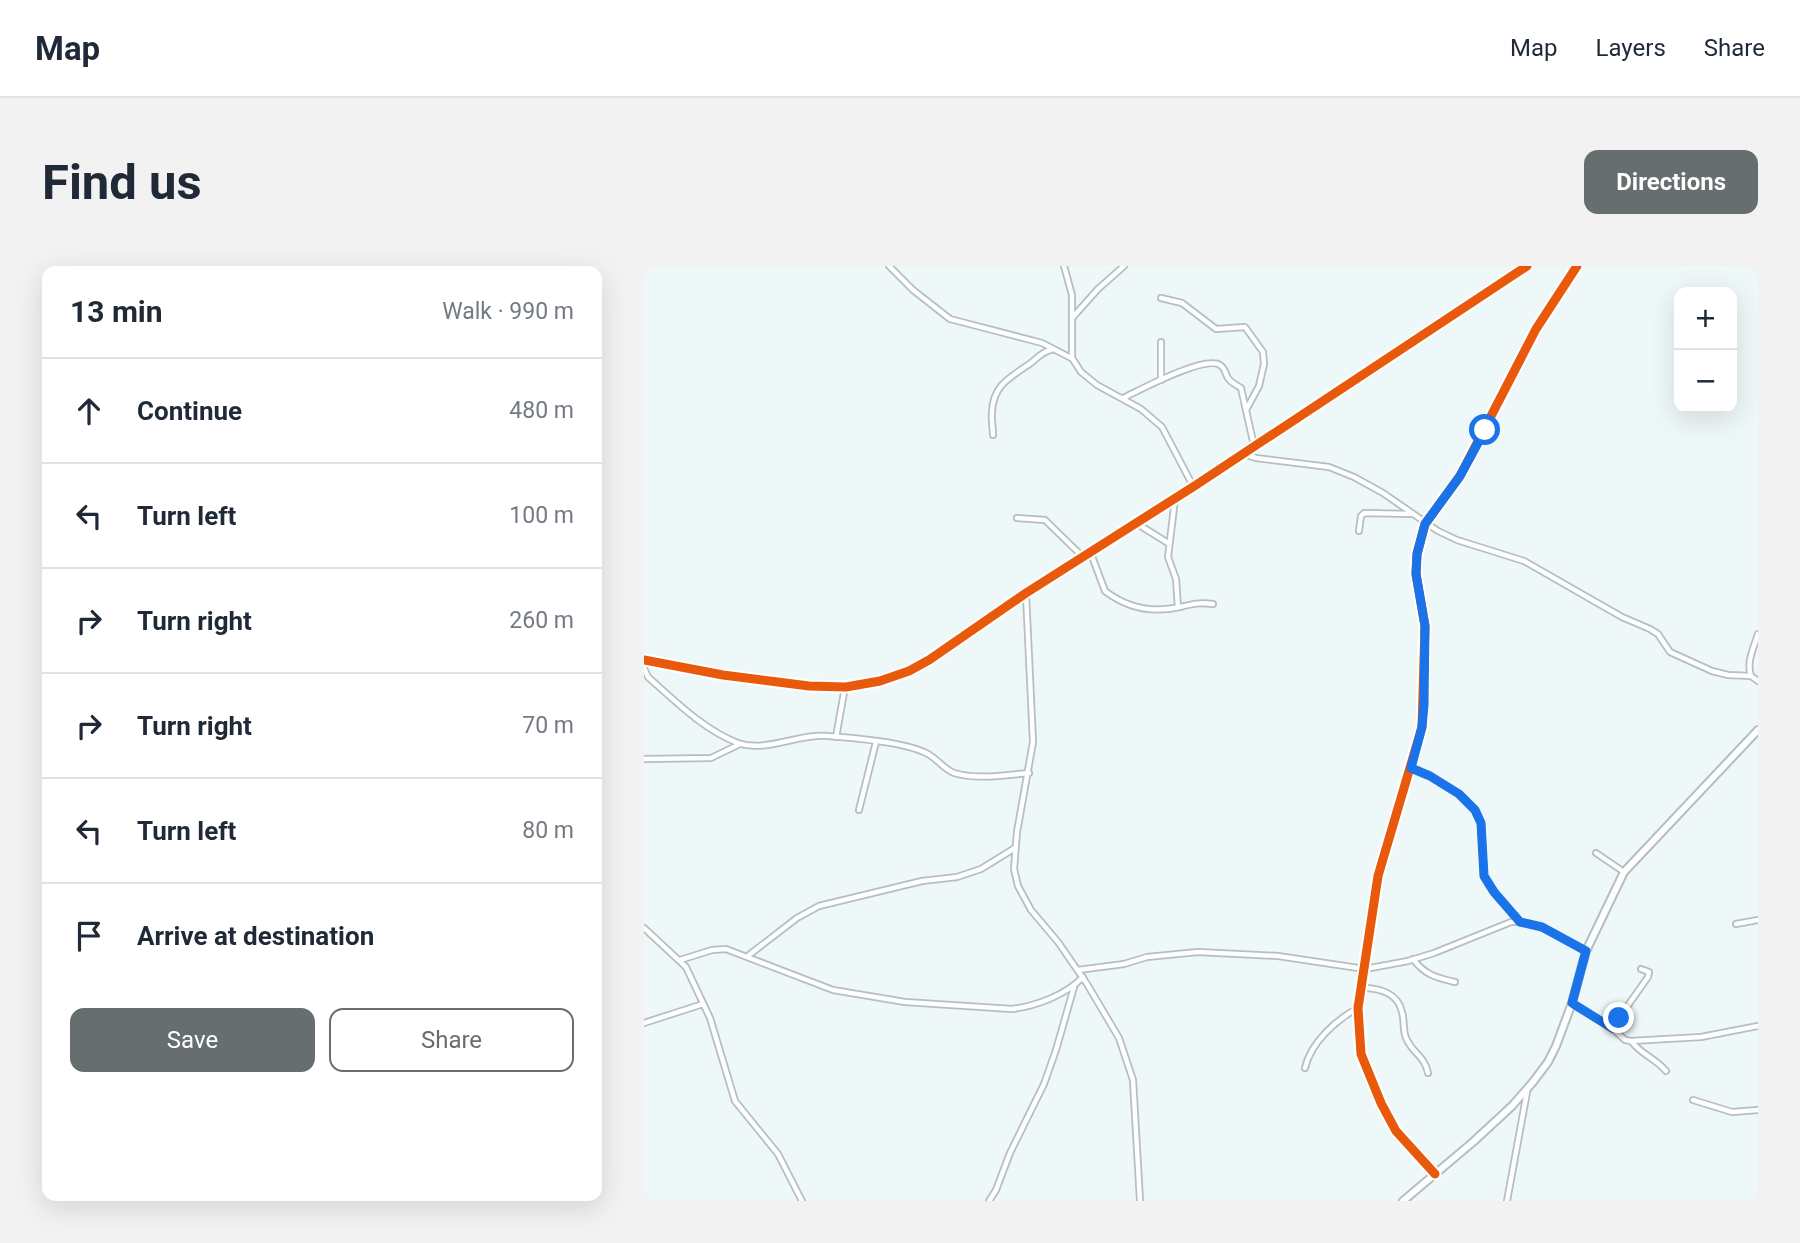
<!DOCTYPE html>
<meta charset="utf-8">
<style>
body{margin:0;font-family:Roboto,sans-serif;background:#f2f2f3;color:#1f2937}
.controls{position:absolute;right:21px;top:21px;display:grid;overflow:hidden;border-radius:14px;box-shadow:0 7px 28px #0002}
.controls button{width:63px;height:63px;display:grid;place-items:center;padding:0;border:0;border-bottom:2px solid #e0e1e3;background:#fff;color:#1f2937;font:35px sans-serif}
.stop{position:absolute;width:21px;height:21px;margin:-16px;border:5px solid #1a73e8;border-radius:50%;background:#fff}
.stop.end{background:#1a73e8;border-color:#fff;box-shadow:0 2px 7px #0008}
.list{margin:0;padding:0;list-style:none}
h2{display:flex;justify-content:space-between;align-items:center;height:91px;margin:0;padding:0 28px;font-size:30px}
h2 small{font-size:23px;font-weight:400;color:#747a83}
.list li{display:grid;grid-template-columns:46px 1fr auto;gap:21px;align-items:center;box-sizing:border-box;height:105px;padding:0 28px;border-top:2px solid #e0e1e3}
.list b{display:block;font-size:26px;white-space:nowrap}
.list em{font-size:23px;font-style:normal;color:#747a83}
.actions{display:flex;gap:14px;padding:21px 28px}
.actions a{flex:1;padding:16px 0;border:2px solid #676e6f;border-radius:14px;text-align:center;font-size:24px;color:#676e6f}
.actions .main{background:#676e6f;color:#fff}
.icon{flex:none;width:38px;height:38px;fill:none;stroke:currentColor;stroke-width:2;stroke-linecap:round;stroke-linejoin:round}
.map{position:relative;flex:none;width:1114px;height:935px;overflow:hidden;border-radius:14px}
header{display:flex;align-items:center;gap:42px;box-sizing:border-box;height:98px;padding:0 35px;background:#fff;border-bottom:2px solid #e0e1e3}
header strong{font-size:33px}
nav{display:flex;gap:38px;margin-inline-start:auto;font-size:24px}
.intro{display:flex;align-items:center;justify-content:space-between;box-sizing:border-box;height:168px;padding:0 42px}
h1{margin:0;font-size:49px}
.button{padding:18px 32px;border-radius:14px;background:#676e6f;color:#fff;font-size:24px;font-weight:700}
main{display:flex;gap:42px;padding:0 42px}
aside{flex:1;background:#fff;border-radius:14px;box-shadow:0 7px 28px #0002}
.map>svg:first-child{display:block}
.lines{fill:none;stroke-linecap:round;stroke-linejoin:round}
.street-casing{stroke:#b7bebf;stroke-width:8}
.secondary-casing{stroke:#b7bebf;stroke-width:10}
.street{stroke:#fdfefe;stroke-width:4.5}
.secondary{stroke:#fdfefe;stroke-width:6}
.cycleway-casing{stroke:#fff;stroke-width:13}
.cycleway{stroke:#e8590c;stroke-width:9}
.route{stroke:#1a73e8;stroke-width:9}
</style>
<header>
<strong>Map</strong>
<nav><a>Map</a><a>Layers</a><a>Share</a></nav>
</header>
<div class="intro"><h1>Find us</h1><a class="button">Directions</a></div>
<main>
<aside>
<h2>13 min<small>Walk · 990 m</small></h2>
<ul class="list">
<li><svg class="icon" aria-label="ahead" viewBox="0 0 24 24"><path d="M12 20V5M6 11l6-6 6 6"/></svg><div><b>Continue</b></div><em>480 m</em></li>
<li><svg class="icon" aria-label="left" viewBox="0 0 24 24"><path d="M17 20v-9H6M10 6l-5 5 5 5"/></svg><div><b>Turn left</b></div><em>100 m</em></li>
<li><svg class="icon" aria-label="right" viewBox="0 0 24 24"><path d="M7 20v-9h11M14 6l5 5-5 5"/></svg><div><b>Turn right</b></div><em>260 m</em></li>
<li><svg class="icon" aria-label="right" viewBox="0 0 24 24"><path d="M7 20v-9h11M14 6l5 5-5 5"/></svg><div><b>Turn right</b></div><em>70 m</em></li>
<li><svg class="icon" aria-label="left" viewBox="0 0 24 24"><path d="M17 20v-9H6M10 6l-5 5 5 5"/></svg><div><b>Turn left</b></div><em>80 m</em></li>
<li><svg class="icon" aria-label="arrive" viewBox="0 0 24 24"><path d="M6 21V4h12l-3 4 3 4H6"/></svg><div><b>Arrive at destination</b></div></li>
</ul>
<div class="actions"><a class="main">Save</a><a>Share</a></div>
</aside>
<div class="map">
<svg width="1114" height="935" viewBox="0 0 1114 935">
<rect width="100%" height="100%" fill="#eff8f9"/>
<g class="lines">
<g class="street-casing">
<g id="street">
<path d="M245,0L269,24L306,53L398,77L427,92"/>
<path d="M420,0L428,29V92L437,106L453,119L497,143L518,161L549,220"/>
<path d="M517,32L538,37L572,63L601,61L619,86L620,98L615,120L602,144"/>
<path d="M429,51L454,23L480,0"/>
<path d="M517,76V114"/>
<path d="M479,132C496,124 561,89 576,99C582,103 581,108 584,112C587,117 593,119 597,122L610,180"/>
<path d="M349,169C349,161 347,153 348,146C349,120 365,112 384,99C392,94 398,85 407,84"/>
<path d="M599,188L612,192L685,201L710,211L739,227L794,265L813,274L880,295L978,351L1006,363L1014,368L1026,386L1068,405L1084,409L1107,410L1114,415"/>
<path d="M531,233L524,291L532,313L534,341"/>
<path d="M373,252L401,254L438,290"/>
<path d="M492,257L524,277"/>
<path d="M715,265L717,250L720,247L767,248"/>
<path d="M446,285L461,325C483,342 509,347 536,341C548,338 556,336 569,338"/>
<path d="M382,328L389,476L373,566L370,603L374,620L387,644L414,676L443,718L475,772L489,814L496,935"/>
<path d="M0,402L4,411C31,435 60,464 94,477C122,487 155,467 184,470C210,472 262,476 284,488C293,493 300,503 310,507C333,514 362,509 385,507"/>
<path d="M1107,410C1102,396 1110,381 1114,368"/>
<path d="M192,471L201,421"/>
<path d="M0,493L67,492L96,478"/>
<path d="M768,503L786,510L815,528L831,544L837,557L840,610L850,626L875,655"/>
<path d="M215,544L232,476"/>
<path d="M952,587L980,606"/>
<path d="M1092,658L1114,654"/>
<path d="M0,662L42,701L66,752L91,835L134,888L158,935"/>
<path d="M105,689L153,652L175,640L278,615L313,611L337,603L371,582"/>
<path d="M769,693C781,709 793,712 811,716"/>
<path d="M36,694L68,684L82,683L189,724L261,736L368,743C392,740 422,729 439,711"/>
<path d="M434,704L480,698L503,691L554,686L634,690L721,703L764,695L790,687L867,656C895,654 918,673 942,685"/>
<path d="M718,722C735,722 754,727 758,746C761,755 758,766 763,774C769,787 781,791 784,807"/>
<path d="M928,738L968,762L981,774L987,775L1057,771L1114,760"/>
<path d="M0,757L59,738"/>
<path d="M968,762L1004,711L1005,706L997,703"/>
<path d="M988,776C997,788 1012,793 1022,805"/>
<path d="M661,802C667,776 692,754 714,742"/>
<path d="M1049,834L1088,846L1114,844"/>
<path d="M791,908L752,865L737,837L717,788L714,742L734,610L778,461L781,360L772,308L773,288L781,258L816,210L892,63L933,0"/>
<path d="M345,935L352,924L366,887L400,818L412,784L430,721"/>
<path d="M863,935L883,826"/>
</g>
</g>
<g class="secondary-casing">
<g id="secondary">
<path d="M0,394L79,409L165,420L202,421L236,415L265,405L285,394L382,327L552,219L883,0"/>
<path d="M759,935L829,876L868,840L889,816L904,796L912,780L928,737L942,685L980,606L1114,464"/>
</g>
</g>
<use href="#street" class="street"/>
<use href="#secondary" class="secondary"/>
<g class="cycleway-casing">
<g id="cycleway">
<path d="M0,394L79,409L165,420L202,421L236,415L265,405L285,394L382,327L552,219L883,0"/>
<path d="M791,908L752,865L737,837L717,788L714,742L734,610L778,461L781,360L772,308L773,288L781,258L816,210L892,63L933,0"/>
</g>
</g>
<use href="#cycleway" class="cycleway"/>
</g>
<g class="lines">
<path class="route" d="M841,164L816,210L781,258L773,288L772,308L781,360L780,439L778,461L767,502L786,510L815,528L831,544L837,557L840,610L850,626L876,656L898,661L942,685L928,737L968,762L975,752"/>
</g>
</svg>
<div class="controls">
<button>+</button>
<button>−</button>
</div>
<div class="stop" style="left:841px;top:164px"></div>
<div class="stop end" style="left:975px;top:752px"></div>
</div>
</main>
